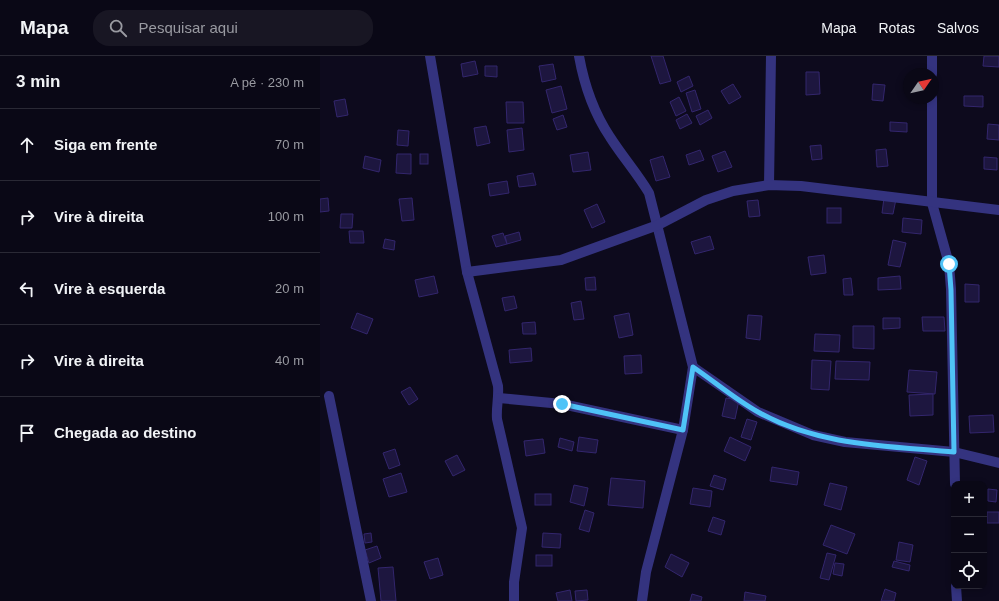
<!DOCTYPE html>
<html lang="pt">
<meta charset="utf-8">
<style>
body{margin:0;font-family:Helvetica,sans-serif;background:#181623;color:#f1f3f6}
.controls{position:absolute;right:12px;bottom:12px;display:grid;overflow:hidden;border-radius:8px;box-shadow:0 2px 6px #0003}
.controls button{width:36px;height:36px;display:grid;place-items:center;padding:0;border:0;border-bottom:1px solid #2a2935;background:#0a0816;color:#f1f3f6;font:20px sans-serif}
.compass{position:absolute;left:583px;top:12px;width:36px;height:36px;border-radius:50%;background:#0a0816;box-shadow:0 2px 6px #0003;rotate:56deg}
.stop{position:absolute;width:12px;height:12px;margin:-9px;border:3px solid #4fc3f7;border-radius:50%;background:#fff}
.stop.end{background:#4fc3f7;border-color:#fff;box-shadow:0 1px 4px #0008}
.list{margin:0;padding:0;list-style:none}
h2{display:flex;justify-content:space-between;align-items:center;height:52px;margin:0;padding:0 16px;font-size:17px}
h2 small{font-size:13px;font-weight:400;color:#999aa1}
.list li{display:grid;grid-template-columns:26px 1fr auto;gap:12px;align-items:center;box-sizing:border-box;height:72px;padding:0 16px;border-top:1px solid #2a2935}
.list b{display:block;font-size:15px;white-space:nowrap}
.list em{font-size:13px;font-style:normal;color:#999aa1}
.icon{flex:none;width:22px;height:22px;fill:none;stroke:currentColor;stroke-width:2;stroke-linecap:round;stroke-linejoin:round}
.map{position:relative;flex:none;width:679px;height:545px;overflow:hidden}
header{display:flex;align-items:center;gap:24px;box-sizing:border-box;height:56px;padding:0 20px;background:#0a0816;border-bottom:1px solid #2a2935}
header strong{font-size:19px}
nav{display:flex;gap:22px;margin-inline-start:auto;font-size:14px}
.search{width:280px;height:36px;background:#181623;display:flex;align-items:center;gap:10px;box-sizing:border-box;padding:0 14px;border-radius:16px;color:#999aa1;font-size:15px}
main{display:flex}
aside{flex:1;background:#0a0816}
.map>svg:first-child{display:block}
.building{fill:#1d163f;stroke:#33266d}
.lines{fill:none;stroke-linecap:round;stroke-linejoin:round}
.street{stroke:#34337f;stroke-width:10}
.route{stroke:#4fc3f7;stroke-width:5}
</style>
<header>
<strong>Mapa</strong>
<div class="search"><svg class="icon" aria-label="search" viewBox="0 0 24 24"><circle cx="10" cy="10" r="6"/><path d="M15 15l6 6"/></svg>Pesquisar aqui</div>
<nav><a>Mapa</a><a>Rotas</a><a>Salvos</a></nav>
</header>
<main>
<aside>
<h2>3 min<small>A pé · 230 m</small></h2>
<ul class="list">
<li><svg class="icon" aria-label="ahead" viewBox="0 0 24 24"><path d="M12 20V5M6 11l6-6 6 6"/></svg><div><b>Siga em frente</b></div><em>70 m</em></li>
<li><svg class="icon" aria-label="right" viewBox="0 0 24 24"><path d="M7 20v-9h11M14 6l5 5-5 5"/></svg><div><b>Vire à direita</b></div><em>100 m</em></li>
<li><svg class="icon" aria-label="left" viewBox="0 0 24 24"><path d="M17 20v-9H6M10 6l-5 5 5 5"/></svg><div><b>Vire à esquerda</b></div><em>20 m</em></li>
<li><svg class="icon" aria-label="right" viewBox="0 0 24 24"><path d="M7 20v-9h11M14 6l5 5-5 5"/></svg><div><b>Vire à direita</b></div><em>40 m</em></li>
<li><svg class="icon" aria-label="arrive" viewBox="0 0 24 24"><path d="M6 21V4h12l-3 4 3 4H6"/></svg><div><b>Chegada ao destino</b></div></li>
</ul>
</aside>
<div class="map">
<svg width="679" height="545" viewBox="0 0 679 545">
<rect width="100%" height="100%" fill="#0d0a1d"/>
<g class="building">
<path d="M331,0H343L351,25L340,28Z"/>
<path d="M664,0H679V11L663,10Z"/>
<path d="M155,5L158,18L143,21L141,8Z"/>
<path d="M233,8L236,23L222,26L219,10Z"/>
<path d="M165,10H177V21L165,20Z"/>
<path d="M486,16H499L500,38L486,39Z"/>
<path d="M369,20L373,30L361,36L357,26Z"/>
<path d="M413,28L421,41L409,48L401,35Z"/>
<path d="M553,28L565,29L563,45L552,44Z"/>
<path d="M241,30L247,53L232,57L226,34Z"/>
<path d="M375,34L381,53L372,56L366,37Z"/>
<path d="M644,40H663V51L644,50Z"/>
<path d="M359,41L366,55L356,60L350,46Z"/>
<path d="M25,43L28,59L17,61L14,45Z"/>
<path d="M186,46H203L204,67H187Z"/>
<path d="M388,54L392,62L380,69L376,60Z"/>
<path d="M367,58L372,67L360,73L356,64Z"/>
<path d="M243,59L247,71L237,74L233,63Z"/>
<path d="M570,66L587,67V76L570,75Z"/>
<path d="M668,68L679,69V84L667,83Z"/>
<path d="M166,70L170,87L157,90L154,72Z"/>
<path d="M202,72L204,94L189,96L187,74Z"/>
<path d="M78,74L89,75L88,90L77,89Z"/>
<path d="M501,89L502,103L492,104L490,90Z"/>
<path d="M566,93L568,110L557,111L556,94Z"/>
<path d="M380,94L384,104L369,109L366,99Z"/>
<path d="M405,95L412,111L398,116L392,100Z"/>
<path d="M268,96L271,114L253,116L250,99Z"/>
<path d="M77,98H91V118L76,117Z"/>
<rect x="100" y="98" width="8" height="10"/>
<path d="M45,100L61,104L59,116L43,112Z"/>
<path d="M343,100L350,121L336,125L330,104Z"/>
<path d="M664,101L677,102V114L664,113Z"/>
<path d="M213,117L216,129L199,131L197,120Z"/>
<path d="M187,125L189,137L170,140L168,128Z"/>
<path d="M8,142L9,155L0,156V143Z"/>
<path d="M92,142L94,164L82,165L79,143Z"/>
<path d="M564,142L576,143L573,158L562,157Z"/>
<path d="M438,144L440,160L429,161L427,145Z"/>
<path d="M277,148L285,166L272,172L264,154Z"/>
<rect x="507" y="152" width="14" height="15"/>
<path d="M21,158H33L32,172H20Z"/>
<path d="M583,162L602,164L601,178L582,176Z"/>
<path d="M29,175H43L44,187H30Z"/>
<path d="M199,176L201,184L187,188L185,180Z"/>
<path d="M183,177L187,188L176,191L172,180Z"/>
<path d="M390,180L394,193L375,198L371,186Z"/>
<path d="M65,183L75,185L74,194L63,192Z"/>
<path d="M573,184L586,187L580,211L568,209Z"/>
<path d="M504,199L506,217L491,219L488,201Z"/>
<path d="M114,220L118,237L99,241L95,224Z"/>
<path d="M580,220L581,233L558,234V222Z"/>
<path d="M275,221L276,234H266L265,222Z"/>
<path d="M531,222L533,239H524L523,223Z"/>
<path d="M645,228L659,229V246H645Z"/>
<path d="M194,240L197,252L185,255L182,242Z"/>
<path d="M261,245L264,263L254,264L251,247Z"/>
<path d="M37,257L53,263L47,278L31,272Z"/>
<path d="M309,257L313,279L299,282L294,260Z"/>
<path d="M428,259L442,260L440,284L426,282Z"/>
<path d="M602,261H624L625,275H603Z"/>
<path d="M563,262H580V272L563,273Z"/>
<path d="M215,266L216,278H203L202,267Z"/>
<path d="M533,270H554V293L533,292Z"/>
<path d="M495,278L520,279L519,296L494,295Z"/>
<path d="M211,292L212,305L190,307L189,294Z"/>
<path d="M321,299L322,317L305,318L304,300Z"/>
<path d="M492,304L511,305L509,334L491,333Z"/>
<path d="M516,305L550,306L549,324L515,323Z"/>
<path d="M589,314L617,316L615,338L587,336Z"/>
<path d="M90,331L98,343L89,349L81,336Z"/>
<path d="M613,338V359L590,360L589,339Z"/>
<path d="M406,342L419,344L415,363L402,360Z"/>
<path d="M673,359L674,376L650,377L649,360Z"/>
<path d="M427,363L437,366L431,384L421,381Z"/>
<path d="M259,381L278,384L276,397L257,395Z"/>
<path d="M410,381L431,391L425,405L404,395Z"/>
<path d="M240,382L254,386L252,395L238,391Z"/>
<path d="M223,383L225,397L206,400L204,385Z"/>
<path d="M75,393L80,409L69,413L63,397Z"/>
<path d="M137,399L145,414L133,420L125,405Z"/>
<path d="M595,401L607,405L599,429L587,424Z"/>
<path d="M452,411L479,416L477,429L450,425Z"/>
<path d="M81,417L87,436L69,441L63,423Z"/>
<path d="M394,419L406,423L403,434L390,430Z"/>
<path d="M291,422L325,425L323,452L288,449Z"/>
<path d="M510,427L527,431L521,454L504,449Z"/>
<path d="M254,429L268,432L264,450L250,446Z"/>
<path d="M373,432L392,435L390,451L370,448Z"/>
<path d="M668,433L677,434L676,446L668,445Z"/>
<rect x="215" y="438" width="16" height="11"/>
<path d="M265,454L274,457L269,476L259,473Z"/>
<rect x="667" y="456" width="12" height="11"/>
<path d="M393,461L405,465L401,479L388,475Z"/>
<path d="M511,469L535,478L527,498L503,489Z"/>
<path d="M51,477L52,486L45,487L44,478Z"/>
<path d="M223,477L241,478L240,492L222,491Z"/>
<path d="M579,486L593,489L590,506L576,504Z"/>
<path d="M57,490L61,502L49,507L45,494Z"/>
<path d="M507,497L516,499L509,524L500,522Z"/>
<path d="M351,498L369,507L362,521L345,511Z"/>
<rect x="216" y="499" width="16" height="11"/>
<path d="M118,502L123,519L110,523L104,506Z"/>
<path d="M574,505L590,509L589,515L572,511Z"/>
<path d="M515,507L524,508L522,520L513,518Z"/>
<path d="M73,511L76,545H61L58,512Z"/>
<path d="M565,533L576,537L574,545H561Z"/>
<path d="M250,534L252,545H238L236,537Z"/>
<path d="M267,534L268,544L256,545L255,535Z"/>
<path d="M425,536L446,540L445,545H424Z"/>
<path d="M372,538L382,541L381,545H370Z"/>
</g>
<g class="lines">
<g class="street">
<path d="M110,0L147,216L178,330C179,342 176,352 177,363L202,472L194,526V545"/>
<path d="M259,0C264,28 274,57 290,81C302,100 317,117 329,137L373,311L363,374L326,516L322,545"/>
<path d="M612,0V18"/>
<path d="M612,42V147L629,208L631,233L635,428"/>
<path d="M449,129L451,0"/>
<path d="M147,216L241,204L338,169L386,144L413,135L449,129L481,130L679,154"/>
<path d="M373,311L438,356L493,379L525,386L634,396L679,407"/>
<path d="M9,340L51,545"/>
<path d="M179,342L242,348L363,374"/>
<path d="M636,530L637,545"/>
</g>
</g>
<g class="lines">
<path class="route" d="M242,348L363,374L373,311C395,326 416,344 438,356C498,390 568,390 634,396L631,234L629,208"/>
</g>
</svg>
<div class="controls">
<button>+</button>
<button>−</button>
<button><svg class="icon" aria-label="locate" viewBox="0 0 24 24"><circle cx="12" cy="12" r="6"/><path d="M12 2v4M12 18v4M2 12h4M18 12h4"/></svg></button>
</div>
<svg class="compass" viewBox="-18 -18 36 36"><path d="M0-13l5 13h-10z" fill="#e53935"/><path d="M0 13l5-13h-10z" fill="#999aa1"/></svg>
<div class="stop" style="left:629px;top:208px"></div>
<div class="stop end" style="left:242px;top:348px"></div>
</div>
</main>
